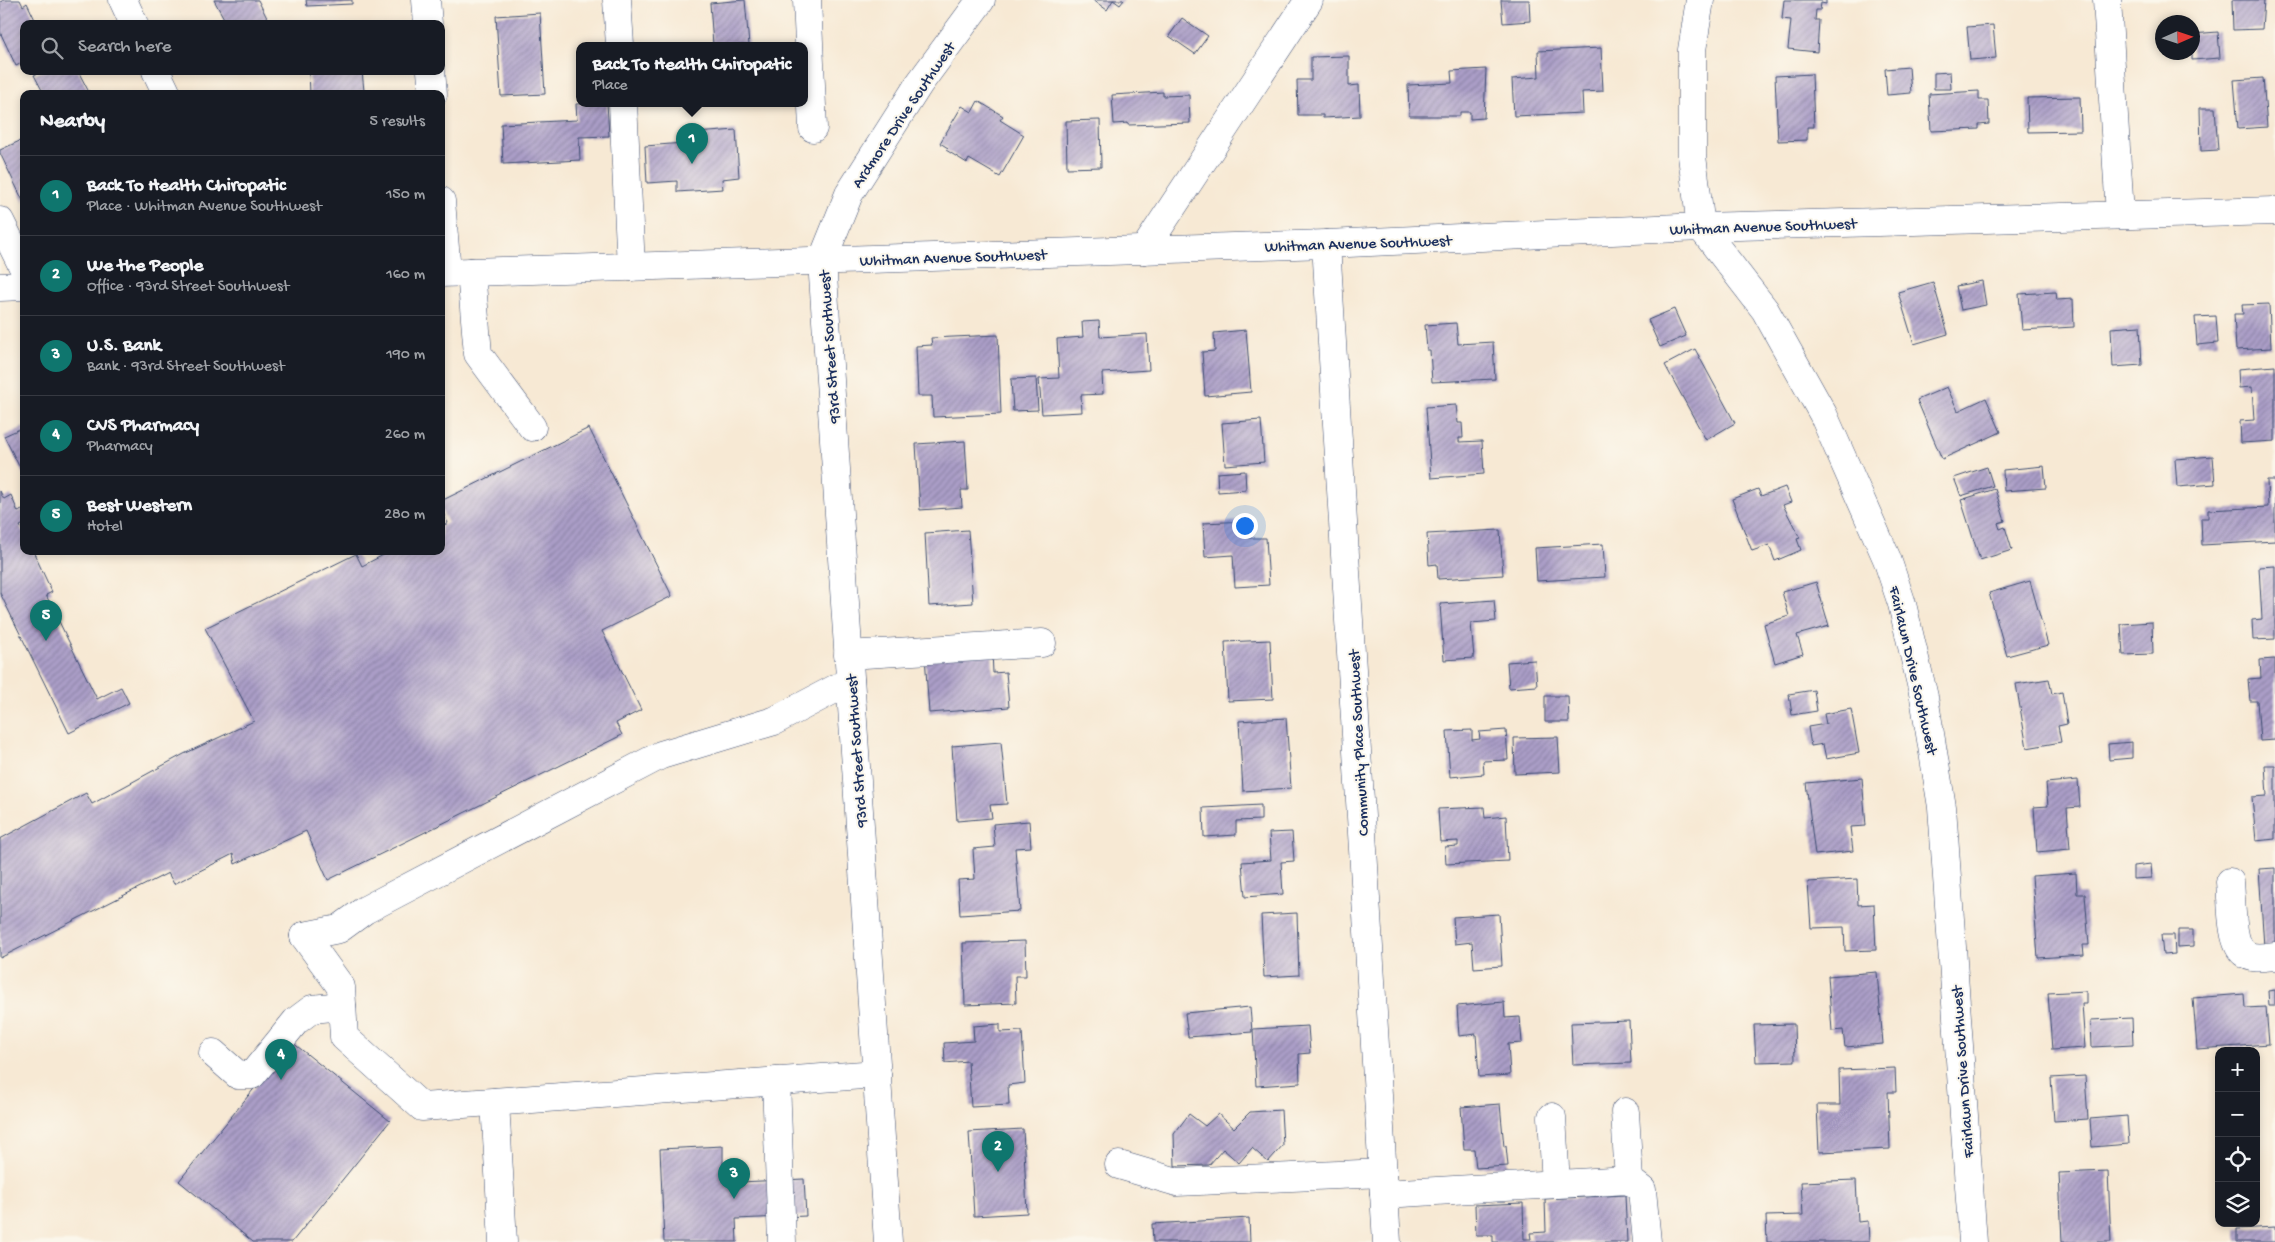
<!DOCTYPE html>
<meta charset="utf-8">
<style>
body{margin:0;font-family:"Gochi Hand",sans-serif;background:#242831;color:#f1f3f6}
.controls{position:absolute;right:15px;bottom:15px;display:grid;overflow:hidden;border-radius:10px;box-shadow:0 2px 8px #0003}
.controls button{width:45px;height:45px;display:grid;place-items:center;padding:0;border:0;border-bottom:1px solid #363941;background:#171b24;color:#f1f3f6;font:25px sans-serif}
.compass{position:absolute;left:2155px;top:15px;width:45px;height:45px;border-radius:50%;background:#171b24;box-shadow:0 2px 8px #0003;rotate:87deg}
.you{position:absolute;left:1244px;top:525px;width:18px;height:18px;margin:-12px;border:4px solid #fff;border-radius:50%;background:#1a73e8;box-shadow:0 0 0 8px #1a73e833}
.badge{display:grid;place-items:center;width:32px;height:32px;border-radius:50%;background:#0f766e;color:#fff;font-size:16px;font-weight:700}
.pin{position:absolute;translate:-50% -41px;filter:drop-shadow(0 1px 2px #0008)}
.pin::after{content:'';position:absolute;top:26px;width:18px;height:15px;background:inherit;clip-path:polygon(0 0,100% 0,50% 100%)}
.popup{position:absolute;left:576px;top:42px;width:232px;height:65px;box-sizing:border-box;display:grid;place-content:center;border-radius:10px;background:#171b24;filter:drop-shadow(0 1px 4px #0005);font-size:16px;white-space:nowrap;color:#9ea1a6}
.popup b{font-size:19px;color:#f1f3f6}
.popup::after{content:'';position:absolute;left:50%;top:100%;margin-left:-10px;border:10px solid transparent;border-top-color:#171b24}
.list{margin:0;padding:0;list-style:none}
h2{display:flex;justify-content:space-between;align-items:center;height:65px;margin:0;padding:0 20px;font-size:21px}
h2 small{font-size:16px;font-weight:400;color:#9ea1a6}
.list li{display:grid;grid-template-columns:32px 1fr auto;gap:15px;align-items:center;box-sizing:border-box;height:80px;padding:0 20px;border-top:1px solid #363941}
.list b{display:block;font-size:19px;white-space:nowrap}
.list p{margin:0;font-size:16px;white-space:nowrap;color:#9ea1a6}
.list em{font-size:16px;font-style:normal;color:#9ea1a6}
.icon{flex:none;width:28px;height:28px;fill:none;stroke:currentColor;stroke-width:2;stroke-linecap:round;stroke-linejoin:round}
.map{position:relative;flex:none;width:2275px;height:1242px;overflow:hidden}
.search{position:absolute;background:#171b24;box-shadow:0 2px 8px #0003;left:20px;top:20px;width:425px;height:55px;display:flex;align-items:center;gap:12px;box-sizing:border-box;padding:0 18px;border-radius:10px;color:#9ea1a6;font-size:19px}
.panel{position:absolute;background:#171b24;box-shadow:0 2px 8px #0003;left:20px;top:90px;width:425px;height:465px;border-radius:10px}
.map>svg:first-child{display:block}
.building{fill:url(#building-hatch)}
.lines{fill:none;stroke-linecap:round;stroke-linejoin:round}
.minor-casing{stroke:#3c4b70;stroke-width:29}
.minor{stroke:#fff;stroke-width:28}
.labels{text-anchor:middle;stroke-width:4;stroke-linejoin:round;paint-order:stroke}
.street-label{font-size:16px;fill:#1b2f5e;stroke:#fbf7ec}
</style>
<div class="map">
<svg width="2275" height="1242" viewBox="0 0 2275 1242">
<defs>
<pattern id="building-hatch" width="6" height="6" patternUnits="userSpaceOnUse" patternTransform="scale(1.25)"><rect width="6" height="6" fill="#ab9ec7"/><path d="M-1 1l2-2M0 6l6-6M5 7l2-2" fill="none" stroke="#8a81a5"/></pattern>
</defs>
<rect width="100%" height="100%" fill="#fbf7ec"/>
<filter id="ink" filterUnits="userSpaceOnUse"><feTurbulence type="fractalNoise" baseFrequency=".02" numOctaves="2"/><feDisplacementMap in="SourceGraphic" scale="10" xChannelSelector="R" yChannelSelector="G"/><feConvolveMatrix kernelMatrix="1 2 1 2 8 2 1 2 1" color-interpolation-filters="sRGB"/></filter>
<filter id="wash" filterUnits="userSpaceOnUse"><feTurbulence type="fractalNoise" baseFrequency=".0096" numOctaves="4" result="noise"/><feDisplacementMap in="SourceGraphic" scale="20" xChannelSelector="R" yChannelSelector="G"/><feGaussianBlur stdDeviation="1.12" result="paint"/><feColorMatrix in="noise" values="0 0 0 0 0 0 0 0 0 0 0 0 0 0 0 0 0 1.4 0 .05"/><feComposite in="paint" operator="in"/></filter>
<g filter="url(#wash)">
<rect width="100%" height="100%" fill="#f7e9d4"/>
<g id="blocks">
<g class="building">
<path d="M4,0H20L23,6L27,3L37,24H24V62L16,66L0,32V2Z"/>
<path d="M214,0H258L270,24H227Z"/>
<path d="M306,0H352V4L307,6Z"/>
<path d="M745,0L749,45H713L710,3Z"/>
<path d="M1093,0H1124L1120,5L1113,0L1107,10Z"/>
<path d="M1501,0H1529L1530,21L1503,23Z"/>
<path d="M1784,0H1826V4L1821,3L1820,10H1816L1815,20H1819L1817,52L1788,49L1791,20L1782,19Z"/>
<path d="M2232,0H2264L2262,29L2233,30Z"/>
<path d="M540,13L545,94L501,96L496,16Z"/>
<path d="M1182,18L1208,36L1195,54L1169,36Z"/>
<path d="M1993,25L1996,58L1970,60L1967,27Z"/>
<path d="M2218,32L2220,58L2192,60V34Z"/>
<path d="M1601,48L1603,91L1582,92L1583,113L1514,116L1512,79L1539,77L1538,51Z"/>
<path d="M1349,56V86L1359,85L1360,116L1323,118V115H1298L1297,80H1311V57Z"/>
<path d="M1909,67L1911,93L1887,95L1885,69Z"/>
<path d="M1486,69L1484,118L1470,119V112H1460V116H1409L1408,85L1452,83L1451,71Z"/>
<path d="M43,71H78L90,94H44L34,75Z"/>
<path d="M309,71H362L364,91H357V94H310Z"/>
<path d="M1950,72L1951,89H1934V73Z"/>
<path d="M1812,74L1814,127H1807V140L1778,141L1775,76Z"/>
<path d="M2263,78L2267,127L2238,129L2234,80Z"/>
<path d="M1979,91V100H1988L1989,124L1979,125V129L1931,131L1929,94Z"/>
<path d="M1163,92V96L1189,95L1190,123L1128,125V123L1114,124L1112,95Z"/>
<path d="M2080,97L2081,131L2028,132L2027,98Z"/>
<path d="M978,101L1003,116L1000,120L1024,135L1000,177L969,159L967,163L946,150L948,148L940,143L962,106L972,112Z"/>
<path d="M607,103L609,136L579,137L580,160L503,164L501,124L577,120L576,104Z"/>
<path d="M2200,108H2215L2218,150L2201,151Z"/>
<path d="M1100,120L1101,167L1067,168L1066,121Z"/>
<path d="M736,130L739,177L722,179L723,189L677,192V181L647,183L645,146L684,143L685,150L698,149L696,133Z"/>
<path d="M24,139V203L0,153V150Z"/>
<path d="M1982,281L1986,305L1961,310L1956,286Z"/>
<path d="M1933,282L1948,334L1914,344L1898,292Z"/>
<path d="M2056,292L2057,300L2073,299L2074,327L2022,330L2019,294Z"/>
<path d="M2269,304L2271,348L2236,350L2234,314H2243L2242,305Z"/>
<path d="M1674,309L1686,336L1660,347L1648,320Z"/>
<path d="M2216,316L2218,343L2197,345L2195,317Z"/>
<path d="M1099,321L1100,337L1147,334L1149,370L1102,373L1103,394L1081,395L1082,412L1042,414L1039,379L1059,378L1057,339L1083,337L1082,322Z"/>
<path d="M1456,323L1458,344L1493,342L1495,379L1432,382L1430,350H1427L1425,325Z"/>
<path d="M2140,326L2142,365L2113,367L2111,328Z"/>
<path d="M1246,330L1251,392L1205,396L1202,352L1215,351L1214,333Z"/>
<path d="M998,335L1001,414L933,417L932,396H918L916,346L932,345L931,338Z"/>
<path d="M1695,349L1735,423L1706,440L1665,365Z"/>
<path d="M2275,366V441L2241,443L2240,421L2254,420L2252,387L2239,388L2238,369Z"/>
<path d="M1036,378L1038,410L1013,411L1011,379Z"/>
<path d="M1947,387L1958,411L1986,398L2001,432L1942,459L1917,400Z"/>
<path d="M1456,405L1458,423H1462L1463,438H1459V442L1482,441L1484,474L1431,478L1426,407Z"/>
<path d="M1261,420L1264,462L1225,465L1222,423Z"/>
<path d="M24,427V476L4,436Z"/>
<path d="M589,428L672,596L602,631L641,710L616,723L622,735L328,880L306,831L235,864L233,854L174,884L168,873L0,958V839L86,793L92,804L184,754L254,721L205,628L356,554L362,566L391,551H441V527L448,523L441,509V501Z"/>
<path d="M965,441L968,490H961L962,507L920,510L916,444Z"/>
<path d="M2213,456L2215,484L2177,487L2175,459Z"/>
<path d="M2044,466L2046,488L2004,491L2003,470Z"/>
<path d="M1987,467L1993,486L1961,496L1954,478Z"/>
<path d="M1245,471L1246,490L1218,492L1217,473Z"/>
<path d="M2267,480H2275V541L2202,545L2201,518H2208V510L2268,507Z"/>
<path d="M1785,487L1791,502L1783,505L1800,538L1797,539L1801,550L1775,561L1769,545L1752,551L1732,499L1758,489L1761,496Z"/>
<path d="M1995,489L2005,521L1998,523L2000,529L2005,527L2012,550L1980,560L1961,500Z"/>
<path d="M0,491L4,499L11,495L18,512L24,509V524L20,526L24,533V551H33L52,592L46,595L97,699L121,687L129,703L69,733L0,593Z"/>
<path d="M1248,521V538H1266L1269,585L1235,587L1233,555L1205,557L1203,523Z"/>
<path d="M968,530L973,603L929,606L925,533Z"/>
<path d="M1500,530L1503,575L1438,579L1437,564L1429,565L1427,534Z"/>
<path d="M1603,544L1605,577L1537,581L1535,548Z"/>
<path d="M2275,566V639L2253,640L2252,620L2262,619L2259,567Z"/>
<path d="M2030,581L2048,645L2007,656L1989,593Z"/>
<path d="M1816,582L1829,626L1797,635L1803,654L1775,663L1764,624L1789,616L1782,592Z"/>
<path d="M1494,600L1496,621L1471,623L1474,658L1444,660L1440,604Z"/>
<path d="M2152,622L2153,654L2123,655L2121,624Z"/>
<path d="M1270,640L1273,699L1228,701L1225,642Z"/>
<path d="M992,651L993,673L1006,672L1009,707L929,713L925,656Z"/>
<path d="M2275,659V740L2260,741L2257,701H2250L2248,679L2261,678L2260,660Z"/>
<path d="M1535,660L1537,686L1509,688L1507,662Z"/>
<path d="M2049,679L2052,694L2062,692L2067,724L2058,726L2061,742L2027,748L2016,684Z"/>
<path d="M1814,690L1817,711L1792,715L1789,694Z"/>
<path d="M1545,696H1568L1569,722H1545Z"/>
<path d="M1851,709L1859,753L1826,759L1823,744L1811,746L1808,727L1826,724L1824,714Z"/>
<path d="M1286,718L1291,788L1243,791L1239,721Z"/>
<path d="M1472,730V740L1480,739L1479,732L1506,730L1508,760L1483,761L1484,774L1450,777L1447,731Z"/>
<path d="M1558,737L1560,772L1515,774L1514,738Z"/>
<path d="M1001,742L1007,804L990,805L992,818L957,821L952,746Z"/>
<path d="M2132,742V758L2109,760L2108,744Z"/>
<path d="M2265,765H2275V839L2256,841L2252,797L2267,796Z"/>
<path d="M1862,778L1866,826L1850,827L1853,851L1815,855L1806,783Z"/>
<path d="M2078,780L2080,807L2067,808L2070,849L2037,852L2034,807L2048,806L2046,783Z"/>
<path d="M1261,805V820L1236,821V835L1204,837L1203,808Z"/>
<path d="M1484,807L1485,818L1506,816L1508,861L1446,864L1445,847L1458,846V841L1440,842L1438,809Z"/>
<path d="M1029,821L1031,847L1015,848L1020,911L960,915L958,880L975,879L973,849L995,847L993,824Z"/>
<path d="M1292,832L1294,861L1281,862L1283,894L1245,897L1242,862L1271,860L1269,833Z"/>
<path d="M2151,864L2152,878L2133,879V866Z"/>
<path d="M2275,868V946L2264,947L2259,869Z"/>
<path d="M2076,873L2077,894H2085L2089,945H2083L2084,955L2038,958L2032,876Z"/>
<path d="M1857,879L1858,905L1874,904L1876,950L1845,951L1844,927L1811,928L1808,882Z"/>
<path d="M1297,913L1299,975L1264,977L1261,915Z"/>
<path d="M1499,914L1502,966L1474,968L1472,942L1455,944L1453,917Z"/>
<path d="M2178,930H2193V946L2178,947Z"/>
<path d="M2161,935H2174L2175,954L2163,955Z"/>
<path d="M1025,941L1026,976H1015L1016,1003L965,1005L963,943Z"/>
<path d="M1877,972L1883,1044L1845,1047L1843,1030L1832,1031L1828,976Z"/>
<path d="M2275,990V1006H2269L2268,991Z"/>
<path d="M2086,991V1004H2082L2085,1048L2052,1050L2048,993Z"/>
<path d="M2244,994L2245,1008L2266,1007L2269,1044L2197,1049L2193,998Z"/>
<path d="M1504,1002L1505,1018L1520,1017L1522,1043L1508,1044L1510,1075L1479,1077L1476,1034L1459,1036L1457,1006Z"/>
<path d="M1250,1007L1252,1032L1188,1037L1185,1013Z"/>
<path d="M2132,1018L2133,1045L2092,1047L2091,1020Z"/>
<path d="M1629,1021L1631,1063L1573,1065L1571,1023Z"/>
<path d="M1000,1024V1032L1022,1031L1025,1083L1008,1085L1009,1105L971,1107L968,1061L945,1063L944,1043L974,1041L973,1026Z"/>
<path d="M1794,1024L1795,1061L1756,1062L1754,1025Z"/>
<path d="M1308,1026L1310,1053L1299,1054L1300,1083L1256,1086L1253,1029Z"/>
<path d="M292,1042L390,1121L292,1242H253L179,1181Z"/>
<path d="M1895,1068L1896,1092H1888L1890,1149L1819,1152L1817,1105H1840L1839,1070Z"/>
<path d="M2085,1076L2088,1119L2054,1121L2051,1078Z"/>
<path d="M1500,1104L1504,1147L1506,1146L1508,1166L1476,1168L1474,1149H1464L1461,1107Z"/>
<path d="M1281,1110L1283,1145L1268,1162L1252,1148L1239,1163L1223,1149L1209,1165L1175,1166L1174,1134L1189,1114L1205,1126L1218,1114L1234,1128L1250,1112Z"/>
<path d="M2127,1116L2129,1144L2092,1147L2090,1119Z"/>
<path d="M1023,1129L1027,1213L974,1216L969,1132Z"/>
<path d="M723,1146V1164L739,1163L740,1182L804,1179L806,1216L736,1219L737,1242H664L660,1149Z"/>
<path d="M2108,1171L2111,1242H2062L2059,1173Z"/>
<path d="M1856,1180L1858,1222L1868,1221L1869,1242H1767L1766,1216L1803,1215L1801,1182Z"/>
<path d="M1625,1195L1627,1242H1493V1235H1476L1475,1205L1523,1203L1524,1239H1531L1530,1233L1546,1232L1545,1199Z"/>
<path d="M1249,1218L1250,1242H1153L1152,1224Z"/>
<path d="M2275,1227V1242H2237V1229Z"/>
</g>
</g>
</g>
<g filter="url(#ink)">
<use href="#blocks" fill-opacity="0" stroke="#3c4b70" stroke-width="1"/>
<g class="lines">
<g class="minor-casing">
<g id="minor">
<path d="M123,0L134,24"/>
<path d="M426,0L428,24"/>
<path d="M617,0L620,45"/>
<path d="M807,0L813,128"/>
<path d="M1700,0L1692,50V156L1701,227L1765,310L1823,414L1887,559L1902,604L1924,697L1942,807L1973,1242"/>
<path d="M2107,0L2120,215"/>
<path d="M156,71L167,94"/>
<path d="M431,71L433,94"/>
<path d="M623,103L631,267"/>
<path d="M441,201L447,272"/>
<path d="M0,221L24,269"/>
<path d="M1326,244L1387,1242"/>
<path d="M1144,250L1309,0"/>
<path d="M471,272L478,354L532,427"/>
<path d="M441,273L1326,244L1701,227L2275,211"/>
<path d="M0,287L24,286"/>
<path d="M848,655L1042,643"/>
<path d="M2230,882C2232,900 2230,942 2244,953C2252,960 2266,957 2275,956"/>
<path d="M304,936L341,987L344,1037L422,1107L877,1074"/>
<path d="M304,936L339,929L365,910L661,755L774,721L850,681"/>
<path d="M213,1053L238,1075H252L296,1021L312,1009L342,1006"/>
<path d="M776,1081L782,1242"/>
<path d="M495,1102L503,1242"/>
<path d="M1625,1112L1629,1180"/>
<path d="M1552,1117L1556,1184"/>
<path d="M1119,1165L1177,1182L1383,1173"/>
<path d="M1384,1194L1629,1180L1642,1190L1647,1242"/>
<path d="M888,1242L822,261L849,194L919,84L981,0"/>
</g>
</g>
<use href="#minor" class="minor"/>
</g>
</g>
<g class="labels">
<g class="street-label">
<text transform="translate(902 114) rotate(-56)" y="6">Ardmore Drive Southwest</text>
<text transform="translate(1763 225) rotate(-2)" y="6">Whitman Avenue Southwest</text>
<text transform="translate(1358 242) rotate(-2)" y="6">Whitman Avenue Southwest</text>
<text transform="translate(953 256) rotate(-2)" y="6">Whitman Avenue Southwest</text>
<text transform="translate(828 347) rotate(-94)" y="6">93rd Street Southwest</text>
<text transform="translate(1915 670) rotate(77)" y="6">Fairlawn Drive Southwest</text>
<text transform="translate(1357 743) rotate(-93)" y="6">Community Place Southwest</text>
<text transform="translate(855 751) rotate(-94)" y="6">93rd Street Southwest</text>
<text transform="translate(1961 1072) rotate(-94)" y="6">Fairlawn Drive Southwest</text>
</g>
</g>
</svg>
<div class="controls">
<button>+</button>
<button>−</button>
<button><svg class="icon" aria-label="locate" viewBox="0 0 24 24"><circle cx="12" cy="12" r="6"/><path d="M12 2v4M12 18v4M2 12h4M18 12h4"/></svg></button>
<button><svg class="icon" aria-label="layers" viewBox="0 0 24 24"><path d="M12 4l9 5-9 5-9-5zM3 14l9 5 9-5"/></svg></button>
</div>
<svg class="compass" viewBox="-18 -18 36 36"><path d="M0-13l5 13h-10z" fill="#e53935"/><path d="M0 13l5-13h-10z" fill="#9ea1a6"/></svg>
<div class="you"></div>
<div class="pin badge" style="left:692px;top:164px">1</div>
<div class="popup"><b>Back To Health Chiropatic</b>Place</div>
<div class="pin badge" style="left:998px;top:1172px">2</div>
<div class="pin badge" style="left:734px;top:1199px">3</div>
<div class="pin badge" style="left:281px;top:1080px">4</div>
<div class="pin badge" style="left:46px;top:641px">5</div>
<div class="search"><svg class="icon" aria-label="search" viewBox="0 0 24 24"><circle cx="10" cy="10" r="6"/><path d="M15 15l6 6"/></svg>Search here</div>
<section class="panel">
<h2>Nearby<small>5 results</small></h2>
<ul class="list">
<li><span class="badge">1</span><div><b>Back To Health Chiropatic</b><p>Place · Whitman Avenue Southwest</p></div><em>150 m</em></li>
<li><span class="badge">2</span><div><b>We the People</b><p>Office · 93rd Street Southwest</p></div><em>160 m</em></li>
<li><span class="badge">3</span><div><b>U.S. Bank</b><p>Bank · 93rd Street Southwest</p></div><em>190 m</em></li>
<li><span class="badge">4</span><div><b>CVS Pharmacy</b><p>Pharmacy</p></div><em>260 m</em></li>
<li><span class="badge">5</span><div><b>Best Western</b><p>Hotel</p></div><em>280 m</em></li>
</ul>
</section>
</div>
